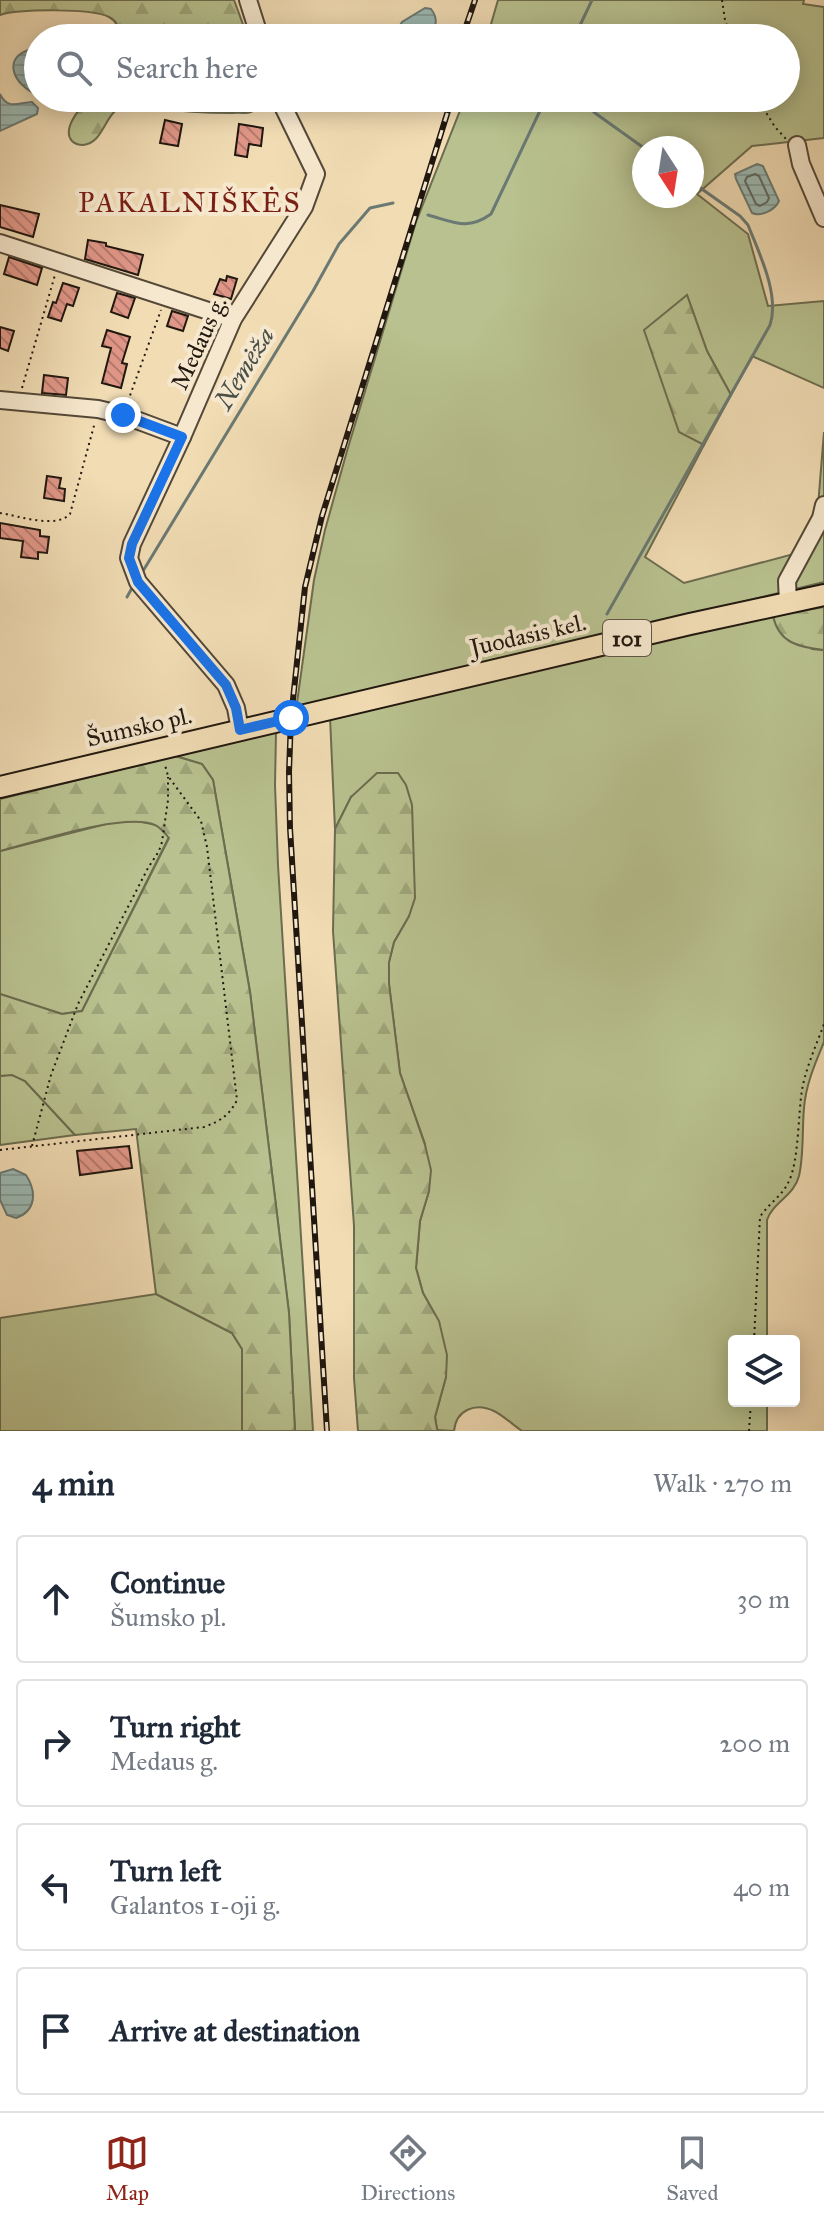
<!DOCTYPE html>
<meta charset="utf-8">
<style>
body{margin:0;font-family:"IM FELL Great Primer",serif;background:#f2f2f3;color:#1f2937}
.controls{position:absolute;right:24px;bottom:24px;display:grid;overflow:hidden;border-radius:8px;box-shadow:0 4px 20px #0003}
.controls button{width:72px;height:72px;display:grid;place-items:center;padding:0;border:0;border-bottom:2px solid #e0e1e3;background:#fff;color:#1f2937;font:40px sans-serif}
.compass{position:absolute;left:632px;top:136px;width:72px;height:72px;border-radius:50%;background:#fff;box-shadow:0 4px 20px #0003;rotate:168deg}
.stop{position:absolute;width:24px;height:24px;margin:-18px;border:6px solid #1a73e8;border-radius:50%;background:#fff}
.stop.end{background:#1a73e8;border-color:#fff;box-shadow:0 2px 8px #0008}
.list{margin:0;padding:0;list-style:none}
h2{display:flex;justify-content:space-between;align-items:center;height:104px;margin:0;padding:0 32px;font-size:34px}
h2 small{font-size:26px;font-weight:400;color:#747a83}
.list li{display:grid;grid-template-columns:52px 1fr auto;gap:24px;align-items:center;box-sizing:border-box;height:128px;margin:0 16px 16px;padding:0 16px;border:2px solid #e0e1e3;border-radius:8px}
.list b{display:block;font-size:30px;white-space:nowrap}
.list p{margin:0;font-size:26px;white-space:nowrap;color:#747a83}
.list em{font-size:26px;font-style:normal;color:#747a83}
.icon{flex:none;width:44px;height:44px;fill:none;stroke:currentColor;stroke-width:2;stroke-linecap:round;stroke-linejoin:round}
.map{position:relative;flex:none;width:824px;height:1431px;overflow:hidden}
.search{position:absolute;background:#fff;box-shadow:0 4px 20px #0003;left:24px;right:24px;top:24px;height:88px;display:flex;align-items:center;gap:20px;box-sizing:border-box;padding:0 28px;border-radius:44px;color:#747a83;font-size:30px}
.sheet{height:680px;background:#fff}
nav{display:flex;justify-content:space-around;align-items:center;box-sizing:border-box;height:112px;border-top:2px solid #e0e1e3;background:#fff;font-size:22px;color:#747a83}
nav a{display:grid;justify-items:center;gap:4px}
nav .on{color:#8f2418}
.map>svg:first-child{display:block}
.grass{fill:#b8c18f;stroke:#6c6c4f;stroke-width:2;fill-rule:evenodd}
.forest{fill:url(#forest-firs);stroke:#6c6c4f;stroke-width:2}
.water{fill:url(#water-rules);stroke:#6a7973;stroke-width:2}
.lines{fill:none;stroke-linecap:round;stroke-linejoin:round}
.shore{stroke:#5e6862;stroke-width:2}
.stream{stroke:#6a7973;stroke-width:3}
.building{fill:url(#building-back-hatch);stroke:#20170f;stroke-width:2}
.minor-casing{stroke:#544838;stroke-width:20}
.major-casing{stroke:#20170f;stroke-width:24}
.path{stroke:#20170f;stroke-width:2;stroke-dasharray:2 4;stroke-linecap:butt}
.minor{stroke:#f6e8ce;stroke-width:16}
.major{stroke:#f1dcb4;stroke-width:20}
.rail-casing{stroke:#20170f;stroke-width:6}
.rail{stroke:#f6e8ce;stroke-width:3;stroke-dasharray:9;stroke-linecap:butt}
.route{stroke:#1a73e8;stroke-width:10}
.labels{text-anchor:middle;stroke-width:8;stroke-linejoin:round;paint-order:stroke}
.shield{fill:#f6e8ce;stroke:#605648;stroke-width:2}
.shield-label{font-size:22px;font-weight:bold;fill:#20170f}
.street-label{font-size:24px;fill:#20170f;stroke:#f6e8ce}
.water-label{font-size:26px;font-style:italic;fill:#4b5049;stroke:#f6e8ce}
.quarter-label{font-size:28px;letter-spacing:2px;fill:#7a1f14;stroke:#f6e8ce}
</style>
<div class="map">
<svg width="824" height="1431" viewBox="0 0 824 1431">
<defs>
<pattern id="forest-firs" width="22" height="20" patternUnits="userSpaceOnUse" patternTransform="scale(2)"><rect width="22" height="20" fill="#b8c18f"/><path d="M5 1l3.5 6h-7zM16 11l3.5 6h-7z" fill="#9ea57a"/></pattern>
<pattern id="water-rules" width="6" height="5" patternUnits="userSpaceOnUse" patternTransform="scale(2)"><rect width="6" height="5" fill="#9cbab5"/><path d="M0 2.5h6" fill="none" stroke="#869f9a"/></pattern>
<pattern id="building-back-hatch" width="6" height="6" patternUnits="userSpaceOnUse" patternTransform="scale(2)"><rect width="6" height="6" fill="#e19788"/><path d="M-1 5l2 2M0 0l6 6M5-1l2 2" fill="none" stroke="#b67a6e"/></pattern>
</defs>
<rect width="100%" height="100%" fill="#f1dcb4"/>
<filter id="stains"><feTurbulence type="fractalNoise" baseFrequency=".0025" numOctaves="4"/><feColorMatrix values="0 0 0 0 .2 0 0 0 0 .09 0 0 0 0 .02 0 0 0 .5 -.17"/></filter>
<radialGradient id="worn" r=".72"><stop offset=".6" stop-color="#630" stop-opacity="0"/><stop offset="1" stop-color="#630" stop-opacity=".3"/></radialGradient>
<g class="grass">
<path d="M498,0H804L803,4L824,7V138L752,146L697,194L748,234L768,306L824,301V388L752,356L731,395L707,351L687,295L679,431L704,445L645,557L684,583L794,554L810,529L818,506L824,432V582L296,710L314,580L325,530L347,451L416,222L465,98H786V38H487ZM644,148H692V196H644Z"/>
<path d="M773,616L812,649L824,650V1042C815,1064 806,1084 804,1108C802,1130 804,1154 799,1176C794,1196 773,1202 767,1220V1341H734V1401H767V1431H522C513,1425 504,1416 494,1411C475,1402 456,1410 454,1431L437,1430L435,1417L446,1377L439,1322L423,1293L416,1268L420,1221L429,1191L425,1144L400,1073L389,984V962L394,942L409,916L351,797L335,829L330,717L609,650Z"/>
<path d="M276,732L275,785L278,865L313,1431H295L289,1313L250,992L213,780L202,764L176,756Z"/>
<path d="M137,821L157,825L169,837L82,1011L62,1014L0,994V851L114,822Z"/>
<path d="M12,1074L25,1081L75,1135L0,1145V1076Z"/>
<path d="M156,1294L232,1333L242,1349V1431H0V1318Z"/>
</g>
<g class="forest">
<path d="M0,0H234L248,38H120C120,29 117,21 109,17C92,8 18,9 0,15Z"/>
<path d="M89,98H261L260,105C259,105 252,112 251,112C246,114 237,112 232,113C207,113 182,112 157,108C149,107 141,103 133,103C103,105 107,143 83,145C79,145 74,143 72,141C61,129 81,107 89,98Z"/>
<path d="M687,295L707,351L731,395L704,445L679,432L644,330Z"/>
<path d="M824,607V650C798,647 779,643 773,616Z"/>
<path d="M175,756L202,764L213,780L250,992L289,1313L295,1431H242V1349L232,1333L156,1294L136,1129L75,1135L25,1081L12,1075L0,1076V994L62,1014L82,1011L169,838C165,833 160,827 155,825C124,812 35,842 0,851V799Z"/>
<path d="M377,773H398L406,785L412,805L415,898L409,916L394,942L389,962V984L400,1073L425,1145L431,1170L429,1191L420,1221L416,1268L423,1293L439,1321L447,1355L446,1377L435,1417L437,1429L440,1431H358L354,1378V1226L333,931L335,829L351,797Z"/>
</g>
<g class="water">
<path d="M425,8L431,9C439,19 436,28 429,38H403L398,29L402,22Z"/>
<path d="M32,49L38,52V95C14,86 0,57 32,49Z"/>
<path d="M0,94C8,110 17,103 32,102L38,108L37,114L0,131Z"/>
<path d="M757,164L763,166L779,201C775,210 761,217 752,213L736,179L735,174Z"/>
<path d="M13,1169L26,1175C37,1192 36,1211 16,1218L7,1215L0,1200V1173Z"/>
</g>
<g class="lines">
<path class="shore" d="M755,174L759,176L769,198L767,202L760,206L756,204L745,181L747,177Z"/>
<g class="stream">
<path d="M574,38L592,0"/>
<path d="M578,98L595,113L644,148"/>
<path d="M428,215C454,222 467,231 491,214L546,98"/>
<path d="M143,571L313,291L339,244L370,208L393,203"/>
<path d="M127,597L132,588"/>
<path d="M607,614L770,325C780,295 759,253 748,225L740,216L692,182"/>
</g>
</g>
<g class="building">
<path d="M165,120L182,124L178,146L160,143Z"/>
<path d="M239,124L263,128L261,146L249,144L247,157L235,155Z"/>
<path d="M0,205L39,214L33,237L0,227Z"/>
<path d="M88,240L106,243V246L143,255L138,275L85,259Z"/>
<path d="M9,257L42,268L37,285L4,274Z"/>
<path d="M227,276L237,279L231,299L214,294L220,279L226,281Z"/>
<path d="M63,283L79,288L73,306L67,304L61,321L48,317L53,302L56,303Z"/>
<path d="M117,293L135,298L128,318L111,312Z"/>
<path d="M172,311L188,316L183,331L167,326Z"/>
<path d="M0,327L14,331L8,351L0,348Z"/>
<path d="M107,330L130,337L122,363L127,364L121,388L102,383L111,348L102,346Z"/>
<path d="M44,375L68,378L66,395L42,393Z"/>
<path d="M47,476L61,478L59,488L65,489L64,501L44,498Z"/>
<path d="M0,523L40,530V536L49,537L47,553L38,552V559L21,557L23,541L0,538Z"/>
<path d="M129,1146L132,1168L80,1175L77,1151Z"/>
</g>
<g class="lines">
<g class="minor-casing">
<g id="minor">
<path d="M248,0L260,38"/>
<path d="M797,145L801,164L824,218"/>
<path d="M0,243L233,319"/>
<path d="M0,400L98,409L123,415L182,437"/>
<path d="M788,602L787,581L821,518L824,505"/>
<path d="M240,730L236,708L226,685L138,582L129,558L132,544L182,437L233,319L304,207L316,174L279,98"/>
</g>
</g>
<g class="major-casing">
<path id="major" d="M0,787L690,624L824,595"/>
</g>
<g class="path">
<path d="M722,0L725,20L731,38"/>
<path d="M757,98L775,127L786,139"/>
<path d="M22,388L55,275"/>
<path d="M128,401L161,310"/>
<path d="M0,513C19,516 56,529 70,514L95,422"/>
<path d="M32,1146L51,1075L78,1004L148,868L159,851L162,842L168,800V777"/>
<path d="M0,1150L204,1127C220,1121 229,1116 237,1100L207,847L201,821L168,776L165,765"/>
<path d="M754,1341L760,1217C768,1204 782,1196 788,1183C799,1163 798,1114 802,1090C806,1067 816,1046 824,1024"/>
<path d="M749,1431L751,1401"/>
</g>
<use href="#minor" class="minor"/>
<use href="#major" class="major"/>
<g class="rail-casing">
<g id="rail">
<path d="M462,38L475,0"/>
<path d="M327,1431L290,828L289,772L291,718L305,587L322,516L452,98"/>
</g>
</g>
<use href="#rail" class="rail"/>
</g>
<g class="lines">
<path class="route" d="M123,415L182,437L132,544L129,558L138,582L226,685L236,708L240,730L291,718"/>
</g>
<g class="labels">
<rect class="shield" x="603" y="620" width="48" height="36" rx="6"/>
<g class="shield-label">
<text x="627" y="646">101</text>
</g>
<g class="street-label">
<text transform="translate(199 343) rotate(-65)" y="8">Medaus g.</text>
<text transform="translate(528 635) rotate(-13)" y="8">Juodasis kel.</text>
<text transform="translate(139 727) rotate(-13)" y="8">Šumsko pl.</text>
</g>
<g class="water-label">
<text transform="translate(244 368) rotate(-59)" y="9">Nemėža</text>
</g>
<g class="quarter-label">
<text x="190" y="212">PAKALNIŠKĖS</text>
</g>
</g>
<rect width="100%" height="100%" filter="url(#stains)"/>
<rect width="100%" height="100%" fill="url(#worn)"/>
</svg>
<div class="controls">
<button><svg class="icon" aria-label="layers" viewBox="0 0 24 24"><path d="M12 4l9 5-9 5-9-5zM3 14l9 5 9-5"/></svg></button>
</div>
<svg class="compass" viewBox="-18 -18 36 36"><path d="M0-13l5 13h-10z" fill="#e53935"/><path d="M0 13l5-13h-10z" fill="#747a83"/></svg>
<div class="stop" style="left:291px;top:718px"></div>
<div class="stop end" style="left:123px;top:415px"></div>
<div class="search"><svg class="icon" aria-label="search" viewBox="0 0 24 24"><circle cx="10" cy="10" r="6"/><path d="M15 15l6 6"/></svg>Search here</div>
</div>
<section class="sheet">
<h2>4 min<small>Walk · 270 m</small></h2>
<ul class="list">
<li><svg class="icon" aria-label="ahead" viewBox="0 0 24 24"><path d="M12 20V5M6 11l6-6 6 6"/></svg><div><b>Continue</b><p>Šumsko pl.</p></div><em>30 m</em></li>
<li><svg class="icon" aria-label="right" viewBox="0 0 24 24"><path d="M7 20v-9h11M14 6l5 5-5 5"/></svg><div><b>Turn right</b><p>Medaus g.</p></div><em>200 m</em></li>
<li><svg class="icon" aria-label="left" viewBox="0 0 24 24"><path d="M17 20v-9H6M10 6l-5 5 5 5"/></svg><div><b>Turn left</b><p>Galantos 1-oji g.</p></div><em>40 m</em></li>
<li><svg class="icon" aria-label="arrive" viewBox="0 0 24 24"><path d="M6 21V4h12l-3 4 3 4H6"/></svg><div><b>Arrive at destination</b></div></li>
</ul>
</section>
<nav>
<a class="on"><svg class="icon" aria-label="map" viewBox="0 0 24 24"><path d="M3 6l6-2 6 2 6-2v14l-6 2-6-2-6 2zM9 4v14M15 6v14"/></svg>Map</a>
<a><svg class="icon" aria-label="directions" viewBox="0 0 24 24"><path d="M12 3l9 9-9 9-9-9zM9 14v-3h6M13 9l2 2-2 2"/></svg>Directions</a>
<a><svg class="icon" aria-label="saved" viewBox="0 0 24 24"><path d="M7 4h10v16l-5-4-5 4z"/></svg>Saved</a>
</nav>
